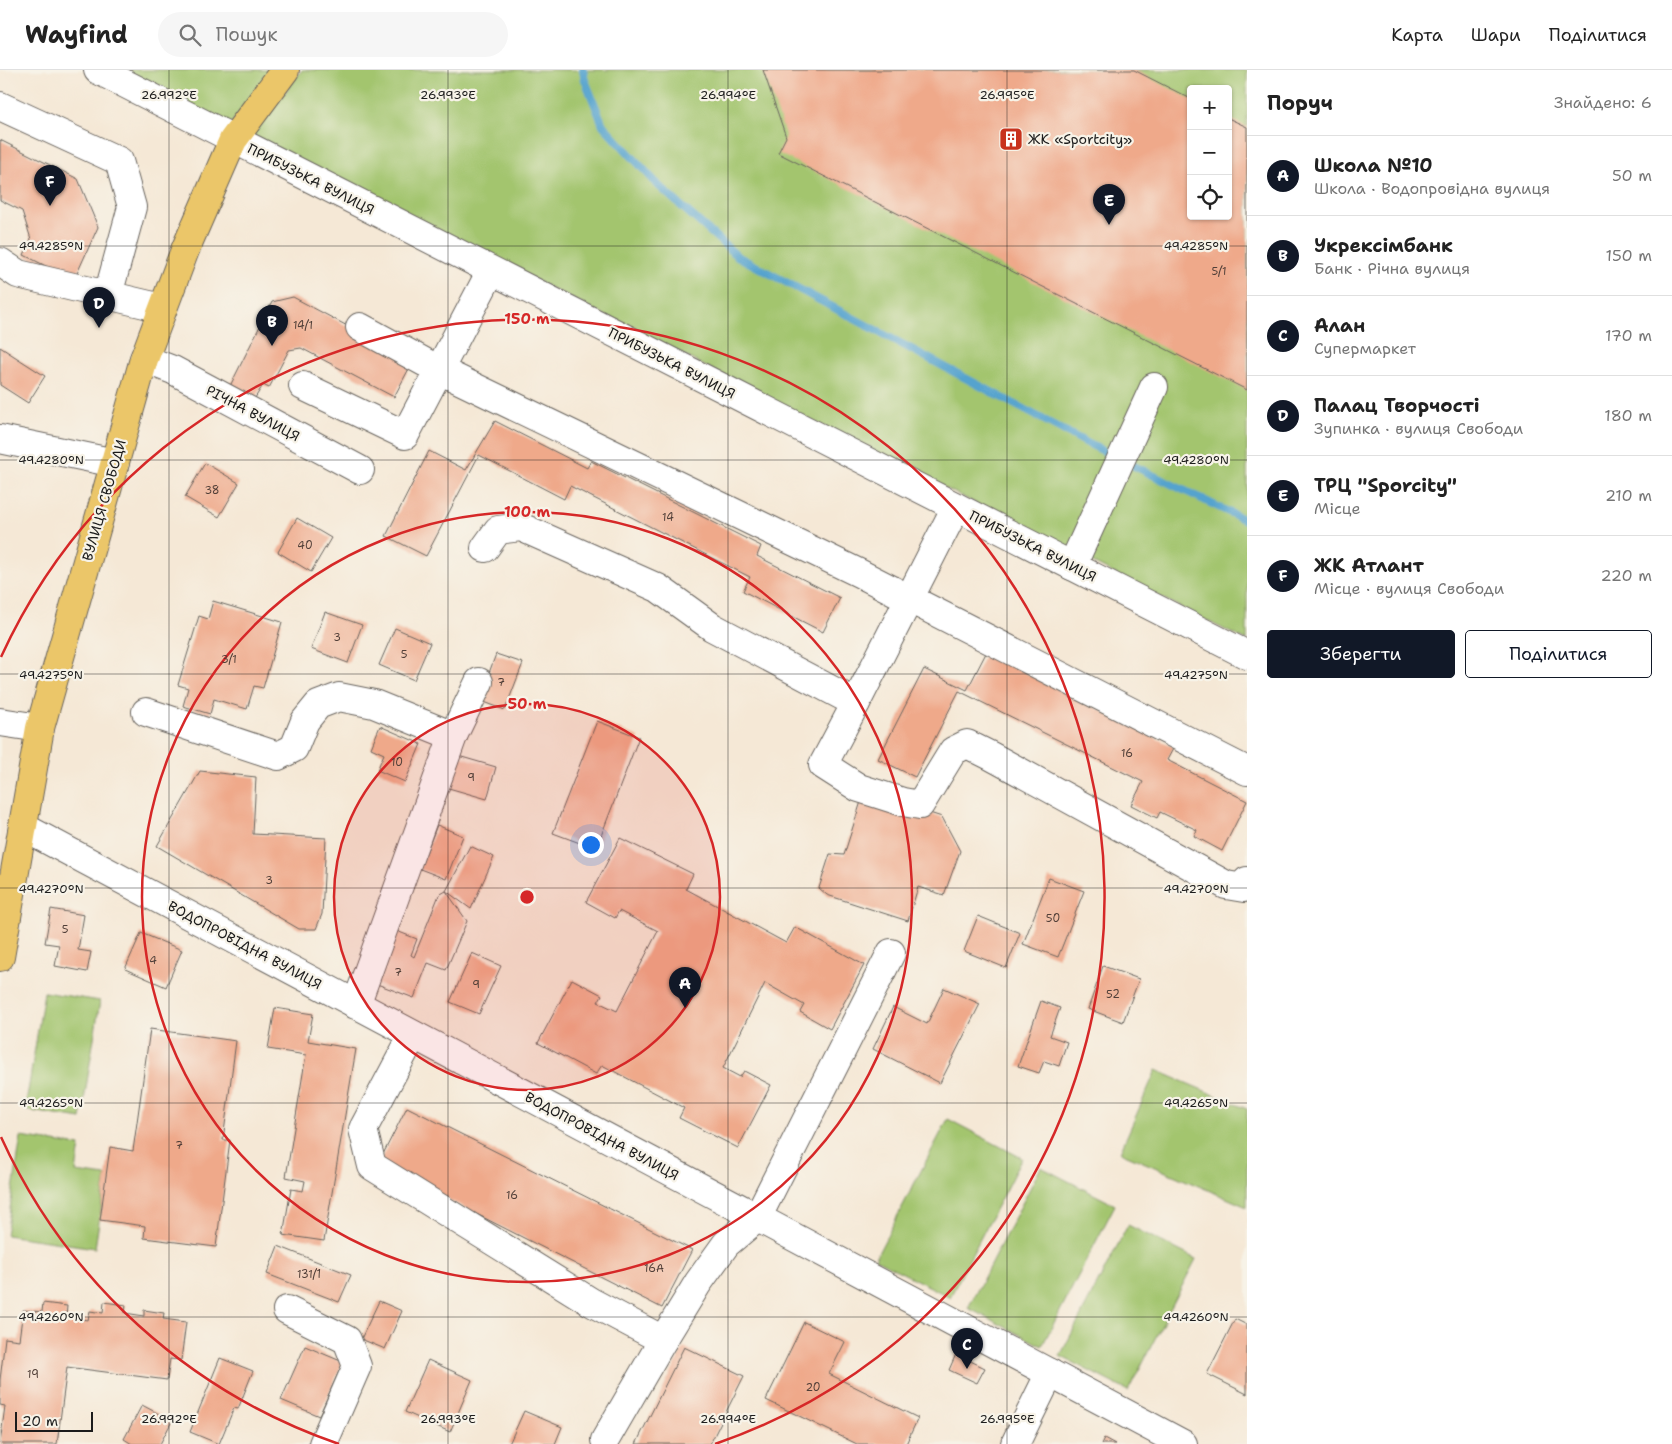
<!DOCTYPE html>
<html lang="uk">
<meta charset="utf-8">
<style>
body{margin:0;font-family:"Shantell Sans",sans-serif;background:#f6f6f6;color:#222}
.controls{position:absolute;right:15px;top:15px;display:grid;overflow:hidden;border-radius:5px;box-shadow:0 1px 4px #0004}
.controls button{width:45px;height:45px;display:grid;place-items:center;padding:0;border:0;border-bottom:1px solid #e0e0e0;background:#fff;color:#222;font:25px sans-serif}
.scale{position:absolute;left:15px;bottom:12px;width:78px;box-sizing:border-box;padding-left:5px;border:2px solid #1c1c1c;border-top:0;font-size:14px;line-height:18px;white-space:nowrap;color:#1c1c1c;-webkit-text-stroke:4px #f7f3e8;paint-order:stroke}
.you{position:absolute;left:590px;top:774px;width:18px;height:18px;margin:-12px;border:4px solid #fff;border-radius:50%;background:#1a73e8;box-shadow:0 0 0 8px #1a73e833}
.badge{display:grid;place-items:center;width:32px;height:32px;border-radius:50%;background:#111827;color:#fff;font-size:16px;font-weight:700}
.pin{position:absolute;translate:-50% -41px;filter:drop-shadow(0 1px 2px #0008)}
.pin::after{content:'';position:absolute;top:26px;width:18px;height:15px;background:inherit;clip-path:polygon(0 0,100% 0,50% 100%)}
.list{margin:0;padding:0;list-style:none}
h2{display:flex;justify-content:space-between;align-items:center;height:65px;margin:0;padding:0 20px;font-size:21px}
h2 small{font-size:16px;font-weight:400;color:#767676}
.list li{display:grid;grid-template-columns:32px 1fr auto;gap:15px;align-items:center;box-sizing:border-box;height:80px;padding:0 20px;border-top:1px solid #e0e0e0}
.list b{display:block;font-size:19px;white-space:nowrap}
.list p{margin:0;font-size:16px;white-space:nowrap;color:#767676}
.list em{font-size:16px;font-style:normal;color:#767676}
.actions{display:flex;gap:10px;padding:15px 20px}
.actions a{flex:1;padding:11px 0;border:1px solid #111827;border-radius:5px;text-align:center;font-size:18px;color:#111827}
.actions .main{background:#111827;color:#fff}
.icon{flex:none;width:28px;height:28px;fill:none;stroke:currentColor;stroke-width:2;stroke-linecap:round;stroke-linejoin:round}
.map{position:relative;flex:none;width:1247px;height:1374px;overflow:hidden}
header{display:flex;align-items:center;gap:30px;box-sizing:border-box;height:70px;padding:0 25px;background:#fff;border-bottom:1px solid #e0e0e0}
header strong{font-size:24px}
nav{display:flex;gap:28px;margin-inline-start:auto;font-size:18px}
.search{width:350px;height:45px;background:#f6f6f6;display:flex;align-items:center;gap:12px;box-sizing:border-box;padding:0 18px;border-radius:28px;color:#767676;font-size:19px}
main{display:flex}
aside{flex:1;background:#fff}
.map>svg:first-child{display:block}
.green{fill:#a3c56e;stroke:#607045;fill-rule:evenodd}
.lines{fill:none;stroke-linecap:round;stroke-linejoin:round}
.stream{stroke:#54a3ce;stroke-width:8}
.building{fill:#efa98a}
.minor-tunnel{stroke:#d4c9ba;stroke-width:28;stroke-dasharray:28 14;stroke-linecap:butt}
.minor-casing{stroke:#68635d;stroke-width:30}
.major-casing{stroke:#68635d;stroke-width:30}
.minor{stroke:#fff;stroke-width:28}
.major{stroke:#ebc669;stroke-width:28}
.ticks{fill:none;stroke:#1c1c1c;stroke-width:1;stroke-opacity:0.45}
.ring{fill:none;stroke:#d62828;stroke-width:2.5}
.labels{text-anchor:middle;stroke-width:4.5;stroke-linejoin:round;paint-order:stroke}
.number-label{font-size:11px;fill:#513f38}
.poi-label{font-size:14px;fill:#1c1c1c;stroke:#f7f3e8;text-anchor:start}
.street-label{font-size:14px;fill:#1c1c1c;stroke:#f7f3e8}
.ticks-label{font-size:12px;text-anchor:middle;fill:#1c1c1c;stroke:#f7f3e8;stroke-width:4.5;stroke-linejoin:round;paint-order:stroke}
.centre{fill:#d62828;stroke:#f7f3e8;stroke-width:2.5}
.ring-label{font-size:15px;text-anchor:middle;font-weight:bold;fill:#d62828;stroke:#f7f3e8;stroke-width:4.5;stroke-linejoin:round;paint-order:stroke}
</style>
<header>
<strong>Wayfind</strong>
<div class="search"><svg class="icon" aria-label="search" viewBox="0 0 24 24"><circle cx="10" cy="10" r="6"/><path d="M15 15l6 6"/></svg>Пошук</div>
<nav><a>Карта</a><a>Шари</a><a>Поділитися</a></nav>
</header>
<main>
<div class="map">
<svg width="1247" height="1374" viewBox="0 0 1247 1374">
<rect width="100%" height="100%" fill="#f7f3e8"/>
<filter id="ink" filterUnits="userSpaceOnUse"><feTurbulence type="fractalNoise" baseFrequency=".02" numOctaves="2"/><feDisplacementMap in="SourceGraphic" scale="10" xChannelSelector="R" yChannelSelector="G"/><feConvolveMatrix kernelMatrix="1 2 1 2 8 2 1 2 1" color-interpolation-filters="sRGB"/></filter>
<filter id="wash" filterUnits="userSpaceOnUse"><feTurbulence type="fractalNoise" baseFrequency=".0096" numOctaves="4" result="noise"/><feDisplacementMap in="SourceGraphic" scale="20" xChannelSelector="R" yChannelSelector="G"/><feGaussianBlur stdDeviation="1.12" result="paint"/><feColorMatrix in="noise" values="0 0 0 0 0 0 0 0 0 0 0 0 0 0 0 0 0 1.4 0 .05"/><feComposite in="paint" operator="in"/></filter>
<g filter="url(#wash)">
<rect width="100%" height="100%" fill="#f5e8d6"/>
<g class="green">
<path d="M120,0H273L230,55Z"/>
<path d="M302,0H1247V571L251,66ZM1191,19H1228V146H1191Z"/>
<path d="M44,922L100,931L81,1049L25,1040Z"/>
<path d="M1156,1000L1247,1039V1137L1120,1082Z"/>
<path d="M948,1049L1022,1088L950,1227L875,1189Z"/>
<path d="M21,1067L80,1076L76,1102L106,1106L95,1178L6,1165Z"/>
<path d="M1041,1097L1115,1135L1042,1276L968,1238Z"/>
<path d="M1128,1155L1196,1189L1128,1321L1060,1286Z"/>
</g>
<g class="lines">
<path class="stream" d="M583,0L585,10L603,55L659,116L737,186L1087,373L1247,451"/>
</g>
<g id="blocks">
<g class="building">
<path d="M763,0H1134L1191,29V146H1228V48L1247,57V320L778,83L786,67Z"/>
<path d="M0,70L78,109L98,157L74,210L24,185L31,169L22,141L0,130Z"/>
<path d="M293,227L413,291L394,327L301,278L289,280L269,318L263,315L255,328L230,316L272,232Z"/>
<path d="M0,277L45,306L28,333L0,315Z"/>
<path d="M495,351L587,398L591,391L761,476L757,486L840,528L823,562L743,521L750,507L570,416L564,429L479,385L426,486L386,466L429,381L466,400Z"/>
<path d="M205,393L239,413L219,447L185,427Z"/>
<path d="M297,448L331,468L311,502L278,482Z"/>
<path d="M213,531L282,552L263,618L254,616L247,639L214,629L210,644L183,636L188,618L178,615L199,546L208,549Z"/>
<path d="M325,542L362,555L348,593L311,579Z"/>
<path d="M395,558L430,573L414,610L379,595Z"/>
<path d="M986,583L1174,677L1167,690L1247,731L1222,781L1194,766L1197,760L1160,742L1157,748L1131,735L1143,712L959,621L915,707L878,689L924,599L967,620Z"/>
<path d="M496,584L523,593L505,640L479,630Z"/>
<path d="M597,651L639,667L596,779L553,763Z"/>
<path d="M380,656L421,674L405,712L377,700L384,684L371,678Z"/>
<path d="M455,685L496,697L487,729L445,717Z"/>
<path d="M200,701L256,707L253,764L326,768L322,844L316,859H299L157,776Z"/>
<path d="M864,722L942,747L960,781L944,825L918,817L908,851L827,825L819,818L830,784L844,785Z"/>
<path d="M437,755L463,766L446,809L420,799Z"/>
<path d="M620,768L693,804L686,819L786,873L795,857L864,895L830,959L800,942L804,935L765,913L723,998L740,1007L744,1001L771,1015L738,1078L679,1048L684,1038L642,1016L602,995L596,1004L538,973L572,909L602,925L598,932L617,941L658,861L619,841L615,848L586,832Z"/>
<path d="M470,776L494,787L471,839L446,821Z"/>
<path d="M1049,808L1084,821L1058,887L1023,874Z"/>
<path d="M446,821L467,851L446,900L428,893L414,928L369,911L389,858L417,869L411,885L414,887L439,825Z"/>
<path d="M51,839L84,845L78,880L91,882L87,902L55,896L59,875L45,873Z"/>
<path d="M978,846L1020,863L1006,898L964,881Z"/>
<path d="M141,863L182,880L166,917L125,899Z"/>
<path d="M472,883L501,896L479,944L450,932Z"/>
<path d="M1103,896L1139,909L1123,952L1088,939Z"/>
<path d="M944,918L980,934L940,1013L873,979L893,937L927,954Z"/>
<path d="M1041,931L1060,938L1050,966L1067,972L1059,996L1044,991L1039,1003L1018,996Z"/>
<path d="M275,938L313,944L308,971L356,979L324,1171L283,1165L291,1119L303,1121L305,1111L286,1107L306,985L268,979Z"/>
<path d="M150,959L236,971L223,1070H230L216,1177L144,1168L145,1156L100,1150L110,1077L133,1081Z"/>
<path d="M407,1037L692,1180L662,1238L378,1094Z"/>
<path d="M278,1176L351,1205L339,1232L267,1204Z"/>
<path d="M379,1231L402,1241L385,1279L361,1269Z"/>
<path d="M104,1232L126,1235L125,1243L144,1246V1240L164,1243L163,1249L186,1252L181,1290L170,1289L167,1310L67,1297L57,1374H0L5,1336L0,1335V1310L5,1268L19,1270L23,1240L42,1242L43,1233L67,1236L66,1247L88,1250L90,1241L103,1243Z"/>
<path d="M1235,1249L1247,1255V1324L1207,1304Z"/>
<path d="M804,1252L845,1272L829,1304L918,1348L906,1374H857L766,1330Z"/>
<path d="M305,1276L343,1292L319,1346L281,1330Z"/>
<path d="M684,1277L744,1306L710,1374H636Z"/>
<path d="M956,1284L985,1298L977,1313L949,1300Z"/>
<path d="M220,1288L253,1301L238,1339L234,1338L219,1374L190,1362Z"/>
<path d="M428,1290L472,1310L450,1362L405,1342Z"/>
<path d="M142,1335L172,1351L160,1374H132L124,1369Z"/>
<path d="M524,1341L562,1357L555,1374H509Z"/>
<path d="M1104,1368L1115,1374H1101Z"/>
</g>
</g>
</g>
<g filter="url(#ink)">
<use href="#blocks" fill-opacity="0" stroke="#68635d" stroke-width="1"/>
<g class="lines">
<path class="minor-tunnel" d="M0,1374H1"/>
<g class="minor-casing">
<g id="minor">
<path d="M98,0L1247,585"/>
<path d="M0,36L119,91L132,137L108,225"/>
<path d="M0,192L18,204L162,238"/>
<path d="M360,257L439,300L859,503L1247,701"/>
<path d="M144,289L173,300L360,400"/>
<path d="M303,316L405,365L491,201"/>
<path d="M0,369L115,393"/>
<path d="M485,478L498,460L521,457L658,518L712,557L856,633L956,437"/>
<path d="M1072,496L1154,317"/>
<path d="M856,633L823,695L859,718L903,732L920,735L953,681L967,674L991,686L1226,815L1244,818L1247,811"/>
<path d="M146,642L278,686L294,678L305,651L318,635L339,627L374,634L453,666"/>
<path d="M0,652L40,658"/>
<path d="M23,757L1183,1374"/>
<path d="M356,935L453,666L479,612"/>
<path d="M413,965L363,1059L372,1096L591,1232L663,1270L698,1213L726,1174L757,1148L891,883"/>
<path d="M287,1240L347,1270L357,1296L323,1374"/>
<path d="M605,1370L663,1270"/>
<path d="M1015,1374L1050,1303"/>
</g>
</g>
<g class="major-casing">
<path id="major" d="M0,887L40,658L144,289L185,180L233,70L285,0"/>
</g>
<use href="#minor" class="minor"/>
<use href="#major" class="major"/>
</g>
</g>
<path class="ticks" d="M169,0V1374M448,0V1374M728,0V1374M1007,0V1374M0,176H1247M0,390H1247M0,604H1247M0,818H1247M0,1033H1247M0,1247H1247"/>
<circle cx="527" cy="827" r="193" fill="#d62828" fill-opacity=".12"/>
<g class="ring">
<circle cx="527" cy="827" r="193"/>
<circle cx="527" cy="827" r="385"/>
<path d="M339 1374A578 578 0 0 1 1 1067M1 587A578 578 0 1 1 715 1374"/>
</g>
<defs>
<g id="building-square" transform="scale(1.25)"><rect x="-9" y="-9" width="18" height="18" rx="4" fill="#c8321e" stroke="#f7f3e8"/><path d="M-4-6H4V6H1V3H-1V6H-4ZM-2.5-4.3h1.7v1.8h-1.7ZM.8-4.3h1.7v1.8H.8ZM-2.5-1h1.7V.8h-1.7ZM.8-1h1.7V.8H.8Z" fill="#fff"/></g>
</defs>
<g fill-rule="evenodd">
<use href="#building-square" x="1011" y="69"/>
</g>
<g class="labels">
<g class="number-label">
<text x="1219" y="205">5/1</text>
<text x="303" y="259">14/1</text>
<text x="212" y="424">38</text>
<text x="668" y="451">14</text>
<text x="305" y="479">40</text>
<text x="337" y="571">3</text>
<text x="404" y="588">5</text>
<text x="229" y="593">3/1</text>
<text x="501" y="616">7</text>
<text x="1127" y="687">16</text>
<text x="397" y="696">10</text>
<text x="471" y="711">9</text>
<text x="269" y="814">3</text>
<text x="1053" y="852">50</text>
<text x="65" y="863">5</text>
<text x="153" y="894">4</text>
<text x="398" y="906">7</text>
<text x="476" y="918">9</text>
<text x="1113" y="928">52</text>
<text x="179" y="1079">7</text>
<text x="512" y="1129">16</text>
<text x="654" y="1202">16А</text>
<text x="309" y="1208">131/1</text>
<text x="33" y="1308">19</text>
<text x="813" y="1321">20</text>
</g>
<g class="poi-label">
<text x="1028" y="74">ЖК «Sportcity»</text>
</g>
<g class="street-label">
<text transform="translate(311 109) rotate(27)" y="5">ПРИБУЗЬКА ВУЛИЦЯ</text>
<text transform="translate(672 293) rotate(27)" y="5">ПРИБУЗЬКА ВУЛИЦЯ</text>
<text transform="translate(253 343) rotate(28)" y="5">РІЧНА ВУЛИЦЯ</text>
<text transform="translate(104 430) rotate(-74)" y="5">ВУЛИЦЯ СВОБОДИ</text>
<text transform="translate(1033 476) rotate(27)" y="5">ПРИБУЗЬКА ВУЛИЦЯ</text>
<text transform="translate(245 875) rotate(28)" y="5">ВОДОПРОВІДНА ВУЛИЦЯ</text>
<text transform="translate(602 1066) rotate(28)" y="5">ВОДОПРОВІДНА ВУЛИЦЯ</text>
</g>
</g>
<g class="ticks-label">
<text x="169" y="29">26.992°E</text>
<text x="448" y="29">26.993°E</text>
<text x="728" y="29">26.994°E</text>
<text x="1007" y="29">26.995°E</text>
<text x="51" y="180">49.4285°N</text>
<text x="1196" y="180">49.4285°N</text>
<text x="51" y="394">49.4280°N</text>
<text x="1196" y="394">49.4280°N</text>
<text x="51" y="609">49.4275°N</text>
<text x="1196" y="609">49.4275°N</text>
<text x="51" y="823">49.4270°N</text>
<text x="1196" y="823">49.4270°N</text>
<text x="51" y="1037">49.4265°N</text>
<text x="1196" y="1037">49.4265°N</text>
<text x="51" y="1251">49.4260°N</text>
<text x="1196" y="1251">49.4260°N</text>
<text x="169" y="1353">26.992°E</text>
<text x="448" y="1353">26.993°E</text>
<text x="728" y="1353">26.994°E</text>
<text x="1007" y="1353">26.995°E</text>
</g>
<circle cx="527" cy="827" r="8" class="centre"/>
<g class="ring-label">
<text x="527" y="254">150 m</text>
<text x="527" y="447">100 m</text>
<text x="527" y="639">50 m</text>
</g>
</svg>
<div class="controls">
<button>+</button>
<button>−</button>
<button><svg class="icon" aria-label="locate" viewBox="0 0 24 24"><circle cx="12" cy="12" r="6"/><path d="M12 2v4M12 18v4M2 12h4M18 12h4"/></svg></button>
</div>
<div class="scale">20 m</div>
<div class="you"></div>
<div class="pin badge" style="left:685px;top:938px">A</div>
<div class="pin badge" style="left:272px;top:276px">B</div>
<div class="pin badge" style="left:967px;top:1299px">C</div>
<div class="pin badge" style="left:99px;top:258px">D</div>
<div class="pin badge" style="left:1109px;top:155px">E</div>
<div class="pin badge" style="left:50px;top:136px">F</div>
</div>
<aside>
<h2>Поруч<small>Знайдено: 6</small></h2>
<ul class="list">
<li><span class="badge">A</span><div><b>Школа №10</b><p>Школа · Водопровідна вулиця</p></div><em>50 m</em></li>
<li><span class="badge">B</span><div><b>Укрексімбанк</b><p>Банк · Річна вулиця</p></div><em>150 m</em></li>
<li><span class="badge">C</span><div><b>Алан</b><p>Супермаркет</p></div><em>170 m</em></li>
<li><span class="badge">D</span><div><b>Палац Творчості</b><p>Зупинка · вулиця Свободи</p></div><em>180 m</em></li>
<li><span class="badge">E</span><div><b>ТРЦ &quot;Sporcity&quot;</b><p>Місце</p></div><em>210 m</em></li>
<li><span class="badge">F</span><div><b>ЖК Атлант</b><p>Місце · вулиця Свободи</p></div><em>220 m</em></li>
</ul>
<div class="actions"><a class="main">Зберегти</a><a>Поділитися</a></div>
</aside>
</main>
